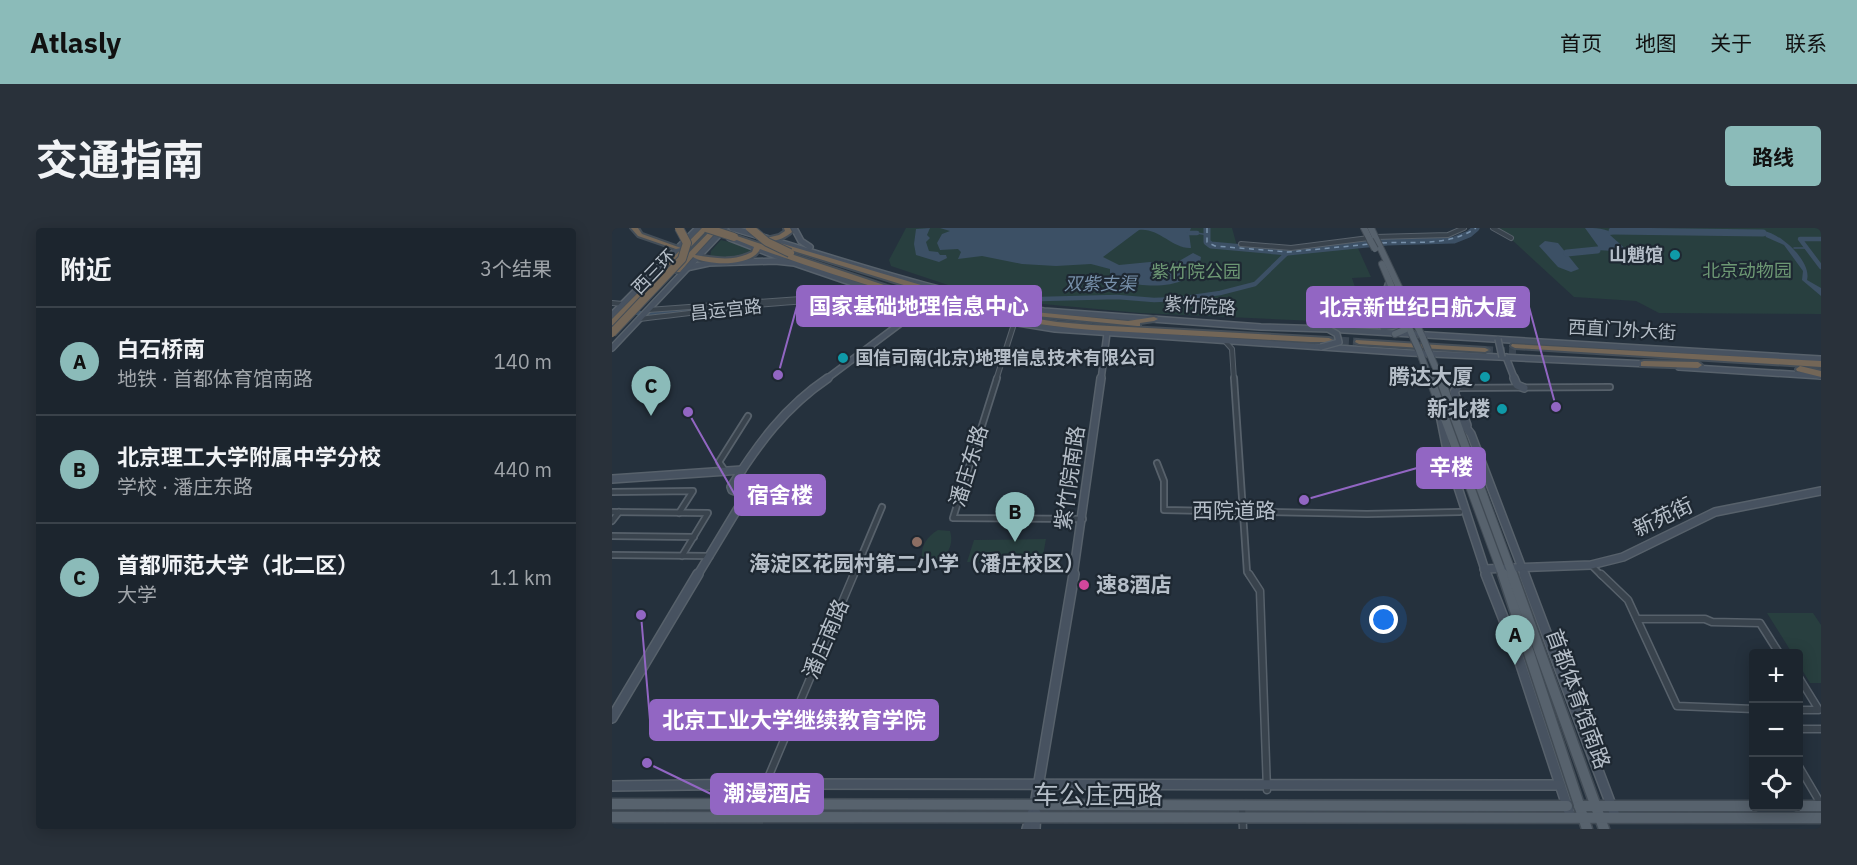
<!DOCTYPE html>
<html lang="zh">
<meta charset="utf-8">
<style>
body{margin:0;font-family:"IBM Plex Sans","Noto Sans SC",sans-serif;background:#29313a;color:#f1f3f6}
.controls{position:absolute;right:18px;bottom:18px;display:grid;overflow:hidden;border-radius:6px;box-shadow:0 3px 15px #0003}
.controls button{width:54px;height:54px;display:grid;place-items:center;padding:0;border:0;border-bottom:2px solid #3a424a;background:#1c252e;color:#f1f3f6;font:30px sans-serif}
.you{position:absolute;left:772px;top:392px;width:21px;height:21px;margin:-15px;border:4px solid #fff;border-radius:50%;background:#1a73e8;box-shadow:0 0 0 9px #1a73e833}
.badge{display:grid;place-items:center;width:39px;height:39px;border-radius:50%;background:#8bbbb9;color:#111;font-size:20px;font-weight:700}
.pin{position:absolute;translate:-50% -50px;filter:drop-shadow(0 2px 3px #0008)}
.pin::after{content:'';position:absolute;top:32px;width:21px;height:18px;background:inherit;clip-path:polygon(0 0,100% 0,50% 100%)}
.list{margin:0;padding:0;list-style:none}
h2{display:flex;justify-content:space-between;align-items:center;height:78px;margin:0;padding:0 24px;font-size:26px}
h2 small{font-size:20px;font-weight:400;color:#a0a5aa}
.list li{display:grid;grid-template-columns:39px 1fr auto;gap:18px;align-items:center;box-sizing:border-box;height:108px;padding:0 24px;border-top:2px solid #3a424a}
.list b{display:block;font-size:22px;white-space:nowrap}
.list p{margin:0;font-size:20px;white-space:nowrap;color:#a0a5aa}
.list em{font-size:20px;font-style:normal;color:#a0a5aa}
.icon{flex:none;width:33px;height:33px;fill:none;stroke:currentColor;stroke-width:2;stroke-linecap:round;stroke-linejoin:round}
.map{position:relative;flex:none;width:1209px;height:601px;overflow:hidden;border-radius:6px}
header{display:flex;align-items:center;gap:36px;box-sizing:border-box;height:84px;padding:0 30px;background:#8bbbb9;color:#111}
header strong{font-size:28px}
nav{display:flex;gap:33px;margin-inline-start:auto;font-size:21px}
.intro{display:flex;align-items:center;justify-content:space-between;box-sizing:border-box;height:144px;padding:0 36px}
h1{margin:0;font-size:42px}
.button{padding:15px 27px;border-radius:6px;background:#8bbbb9;color:#111;font-size:21px;font-weight:700}
main{display:flex;gap:36px;padding:0 36px}
aside{flex:1;background:#1c252e;border-radius:6px;box-shadow:0 3px 15px #0003}
.map>svg:first-child{display:block}
.green{fill:#283f3f}
.water{fill:#3c5065}
.lines{fill:none;stroke-linecap:round;stroke-linejoin:round}
.stream{stroke:#3c5065;stroke-width:1.5}
.canal{stroke:#3c5065;stroke-width:4.5}
.river{stroke:#3c5065;stroke-width:7}
.ferry{stroke:#7790aa;stroke-width:1.5;stroke-dasharray:5 4.5;stroke-linecap:butt}
.highway-tunnel{stroke:#3b4652;stroke-width:8;stroke-dasharray:8 4;stroke-linecap:butt}
.street-far2-casing{stroke:#57616b;stroke-width:6}
.street-far1-casing{stroke:#57616b;stroke-width:8}
.street-casing{stroke:#57616b;stroke-width:9}
.secondary-far2-casing{stroke:#57616b;stroke-width:8}
.secondary-far1-casing{stroke:#57616b;stroke-width:10}
.secondary-casing{stroke:#57616b;stroke-width:12}
.primary-far2-casing{stroke:#424c56;stroke-width:8}
.primary-far1-casing{stroke:#424c56;stroke-width:10}
.primary-casing{stroke:#424c56;stroke-width:13}
.highway-casing{stroke:#444e58;stroke-width:4}
.street-far2{stroke:#39434d;stroke-width:4}
.street-far1{stroke:#39434d;stroke-width:4.5}
.street{stroke:#39434d;stroke-width:6}
.secondary-far2{stroke:#475260;stroke-width:5}
.secondary-far1{stroke:#475260;stroke-width:7}
.secondary{stroke:#475260;stroke-width:9}
.primary-far2{stroke:#57626d;stroke-width:6}
.primary-far1{stroke:#57626d;stroke-width:8}
.primary{stroke:#57626d;stroke-width:10}
.highway{fill:#736657;fill-rule:evenodd}
.secondary-bridge-casing{stroke:#57616b;stroke-width:8;stroke-linecap:butt}
.primary-bridge-casing{stroke:#424c56;stroke-width:8;stroke-linecap:butt}
.highway-bridge-casing{stroke:#444e58;stroke-width:10;stroke-linecap:butt}
.secondary-bridge{stroke:#475260;stroke-width:5}
.primary-bridge{stroke:#57626d;stroke-width:6}
.highway-bridge{stroke:#736657;stroke-width:8}
.culture-dot{fill:#0f9aa8;stroke:#1e2832;stroke-width:2}
.education-dot{fill:#8d6e63;stroke:#1e2832;stroke-width:2}
.hotel-dot{fill:#d1479c;stroke:#1e2832;stroke-width:2}
.labels{text-anchor:middle;stroke-width:4.5;stroke-linejoin:round;paint-order:stroke}
.far-poi-label{font-size:18px;font-weight:bold;fill:#b5bec8;stroke:#1e2832;text-anchor:end}
.far-park-label{font-size:18px;fill:#6d9874;stroke:#1e2832}
.far-street-label{font-size:18px;fill:#b5bec8;stroke:#1e2832}
.far-water-label{font-size:18px;font-style:italic;fill:#7790aa;stroke:#1e2832}
.poi-label{font-size:21px;font-weight:bold;fill:#b5bec8;stroke:#1e2832;text-anchor:end}
.street-label{font-size:21px;fill:#b5bec8;stroke:#1e2832}
.near-street-label{font-size:26px;fill:#b5bec8;stroke:#1e2832}
.leader{fill:none;stroke:#9266c3;stroke-width:2}
.callout-dot{fill:#9266c3;stroke:#1e2832;stroke-width:2}
.callout{fill:#9266c3;stroke:#9266c3;stroke-width:2}
.callout-label{font-size:22px;text-anchor:middle;font-weight:bold;fill:#fff}
</style>
<header>
<strong>Atlasly</strong>
<nav><a>首页</a><a>地图</a><a>关于</a><a>联系</a></nav>
</header>
<div class="intro"><h1>交通指南</h1><a class="button">路线</a></div>
<main>
<aside>
<h2>附近<small>3个结果</small></h2>
<ul class="list">
<li><span class="badge">A</span><div><b>白石桥南</b><p>地铁 · 首都体育馆南路</p></div><em>140 m</em></li>
<li><span class="badge">B</span><div><b>北京理工大学附属中学分校</b><p>学校 · 潘庄东路</p></div><em>440 m</em></li>
<li><span class="badge">C</span><div><b>首都师范大学（北二区）</b><p>大学</p></div><em>1.1 km</em></li>
</ul>
</aside>
<div class="map">
<svg width="1209" height="601" viewBox="0 0 1209 601">
<rect width="100%" height="100%" fill="#25313d"/>
<g class="green">
<path d="M294,0H620L625,18L677,21L728,17L730,20L745,18L759,49L740,50L743,59H760L775,91L771,96L528,85L409,74L336,57L279,38L277,32Z"/>
<path d="M887,0H1209V86L1047,85L1024,73L962,69Z"/>
<path d="M109,12L142,20C135,33 112,29 98,29L99,23Z"/>
<path d="M326,302L338,303C344,322 328,338 310,331C308,319 315,308 326,302Z"/>
<path d="M434,311L430,333L355,334L362,312Z"/>
<path d="M1155,385H1201L1209,397V455H1198L1187,437L1186,425H1180Z"/>
</g>
<g class="water">
<path d="M318,0L315,7L318,10L314,14L317,23L326,24L328,27H334L335,30L327,34L304,27L302,16L304,1Z"/>
<path d="M328,0H579L577,5L579,20C560,21 548,0 527,2L491,29L507,37L538,34L562,36L581,25L589,29C585,62 537,60 513,54C510,53 507,54 504,52C501,51 500,48 498,45V41L479,36L444,38L410,36L370,28L346,31L349,24L346,21L328,22L325,15L330,6L338,3Z"/>
<path d="M973,0C984,0 993,0 1002,6L998,7L1017,24L985,22L986,18Z"/>
<path d="M1151,3C1169,5 1200,34 1195,52L1209,60V68L1190,52L1191,43L1172,17L1154,9Z"/>
<path d="M933,13L946,15L967,41L959,44L946,39L927,18Z"/>
</g>
<g class="lines">
<g class="stream">
<path d="M585,5L596,7"/>
<path d="M1182,20H1195"/>
</g>
<g class="canal">
<path d="M577,5H585"/>
<path d="M1209,11H1188L1209,39"/>
<path d="M358,64L371,61L429,71L505,69L542,72L567,71L608,65L643,56L676,24"/>
<path d="M254,70L282,72"/>
<path d="M18,84L35,86L95,81"/>
</g>
<g class="river">
<path d="M595,0V14L599,17L676,24L775,14L842,12L857,6L864,0"/>
<path d="M1000,3L1151,5"/>
<path d="M955,25L985,22"/>
</g>
<g class="ferry">
<path d="M595,0V14L603,18L676,24L759,16"/>
<path d="M770,15C802,13 836,19 864,0"/>
</g>
<g class="highway-tunnel">
<path d="M717,112L747,114"/>
<path d="M873,122L904,124"/>
</g>
<g class="street-far2-casing">
<g id="street-far2">
<path d="M881,0L899,10"/>
<path d="M763,9L836,7L852,0"/>
<path d="M629,16L679,20L757,10"/>
<path d="M0,75L11,76"/>
<path d="M229,75L222,77L212,92L290,93"/>
<path d="M36,82L216,69L277,68"/>
<path d="M27,91C121,81 214,61 307,82"/>
<path d="M612,112L620,121L622,152"/>
<path d="M384,152L402,96"/>
</g>
</g>
<g class="street-far1-casing">
<g id="street-far1">
<path d="M385,150L341,290L471,291"/>
<path d="M622,150L635,344L638,348"/>
<path d="M845,160L998,159"/>
<path d="M545,235L552,253V282L755,286L848,284"/>
<path d="M114,244L107,234L136,188"/>
<path d="M0,264L81,263L67,285"/>
<path d="M0,284L96,285L70,328"/>
<path d="M0,293L7,284"/>
<path d="M0,308L82,309"/>
<path d="M0,327L98,328"/>
<path d="M979,337L990,348"/>
<path d="M241,348L270,279"/>
</g>
</g>
<g class="street-casing">
<g id="street">
<path d="M637,346L648,363L655,562"/>
<path d="M989,346L1016,372L1065,478L1142,481"/>
<path d="M1025,391H1093L1100,394L1148,395L1167,425"/>
<path d="M1186,448L1207,482H1186"/>
<path d="M1186,501H1209"/>
<path d="M1186,537L1209,576"/>
<path d="M145,576L242,346"/>
<path d="M630,578L631,601"/>
</g>
</g>
<g class="secondary-far2-casing">
<g id="secondary-far2">
<path d="M120,0C223,30 326,67 432,83L649,99L716,101L1209,131"/>
<path d="M182,0L189,13L198,19"/>
<path d="M118,10L172,31"/>
<path d="M74,40L97,35L163,33L182,35L261,62L356,87L443,101L799,125L1037,136"/>
<path d="M0,87L86,0"/>
<path d="M771,100L788,97L774,63L778,51"/>
<path d="M0,120L113,0"/>
<path d="M894,129L903,152"/>
<path d="M1067,139L1209,148"/>
<path d="M213,152L293,92L322,79"/>
<path d="M489,152L495,105"/>
</g>
</g>
<g class="secondary-far1-casing">
<g id="secondary-far1">
<path d="M902,150L905,157L912,160"/>
<path d="M845,160L842,164L855,197"/>
<path d="M826,177L837,232L875,348"/>
<path d="M842,184L859,206L913,348"/>
<path d="M0,251L130,242"/>
<path d="M872,341L979,337L1011,329L1103,284L1209,263"/>
<path d="M85,348L134,267L120,262L119,259C146,216 173,179 216,150"/>
<path d="M461,348L489,150"/>
</g>
</g>
<g class="secondary-casing">
<g id="secondary">
<path d="M874,346L905,425L959,590"/>
<path d="M912,346L1004,590"/>
<path d="M0,490L86,346"/>
<path d="M0,558L153,556L948,557"/>
<path d="M415,601L423,577L462,346"/>
<path d="M423,601L424,585"/>
</g>
</g>
<g class="primary-far2-casing">
<g id="primary-far2">
<path d="M752,0L758,12"/>
<path d="M759,0L811,110"/>
<path d="M770,36L801,109"/>
<path d="M783,106L794,101L792,93"/>
<path d="M807,122L818,152"/>
<path d="M816,122L829,152"/>
</g>
</g>
<g class="primary-far1-casing">
<g id="primary-far1">
<path d="M818,150L891,348"/>
<path d="M828,150L901,348"/>
</g>
</g>
<g class="primary-casing">
<g id="primary">
<path d="M891,346L975,601"/>
<path d="M900,346L992,601"/>
<path d="M0,576L955,578"/>
<path d="M967,578H1142"/>
<path d="M1186,578H1209"/>
<path d="M0,589L1209,590"/>
</g>
</g>
<g class="highway-casing">
<g id="highway">
<path d="M19,0H26L30,6L69,20L64,21L26,8Z"/>
<path d="M90,0H97L3,97H0V91Z"/>
<path d="M101,0H108L83,27C103,30 121,34 140,24L142,19L120,10V8L122,7L275,58L349,78L388,85L445,94L480,97L717,110L721,112L717,114H698L480,102C365,93 256,60 148,21C140,39 96,38 81,29L68,44H62V40Z"/>
<path d="M172,0H178L180,4C172,11 159,16 150,11L167,7L173,3Z"/>
<path d="M161,13L356,71L357,73L350,75L159,16V14Z"/>
<path d="M401,82L516,93L542,89L546,91L542,93L528,95V98H525L404,86L400,84Z"/>
<path d="M744,112L873,120L877,122L873,124L747,116L743,114Z"/>
<path d="M900,116L1209,133V139L903,120L899,118Z"/>
<path d="M1032,133L1086,134L1090,137L1086,140L1029,138V134Z"/>
<path d="M1188,138L1209,143V149L1185,143L1184,141Z"/>
</g>
</g>
<use href="#street-far2" class="street-far2"/>
<use href="#street-far1" class="street-far1"/>
<use href="#street" class="street"/>
<use href="#secondary-far2" class="secondary-far2"/>
<use href="#secondary-far1" class="secondary-far1"/>
<use href="#secondary" class="secondary"/>
<use href="#primary-far2" class="primary-far2"/>
<use href="#primary-far1" class="primary-far1"/>
<use href="#primary" class="primary"/>
<use href="#highway" class="highway"/>
<g class="secondary-bridge-casing">
<g id="secondary-bridge">
<path d="M886,111L890,129"/>
<path d="M709,119L727,114L725,106L716,101"/>
</g>
</g>
<g class="primary-bridge-casing">
<g id="primary-bridge">
<path d="M758,12L763,21"/>
<path d="M801,109L807,122"/>
<path d="M811,110L816,122"/>
</g>
</g>
<g class="highway-bridge-casing">
<g id="highway-bridge">
<path d="M94,0L122,9"/>
<path d="M138,0L155,14L178,25"/>
<path d="M0,105L70,31L75,15L67,0"/>
</g>
</g>
<use href="#secondary-bridge" class="secondary-bridge"/>
<use href="#primary-bridge" class="primary-bridge"/>
<use href="#highway-bridge" class="highway-bridge"/>
</g>
<g class="culture-dot">
<circle cx="1063" cy="27" r="6"/>
<circle cx="231" cy="130" r="6"/>
<circle cx="873" cy="149" r="6"/>
<circle cx="890" cy="181" r="6"/>
</g>
<circle class="education-dot" cx="305" cy="314" r="6"/>
<circle class="hotel-dot" cx="472" cy="357" r="6"/>
<g class="labels">
<g class="far-poi-label">
<text x="1051" y="33">山魈馆</text>
<text x="243" y="136" text-anchor="start">国信司南(北京)地理信息技术有限公司</text>
</g>
<g class="far-park-label">
<text x="1135" y="49">北京动物园</text>
<text x="584" y="50">紫竹院公园</text>
</g>
<g class="far-street-label">
<text transform="translate(42 44) rotate(-46)" y="6">西三环</text>
<text transform="translate(588 78) rotate(4)" y="6">紫竹院路</text>
<text transform="translate(114 82) rotate(-6)" y="6">昌运宫路</text>
<text transform="translate(1010 102) rotate(3)" y="6">西直门外大街</text>
</g>
<g class="far-water-label">
<text x="488" y="62">双紫支渠</text>
</g>
<g class="poi-label">
<text x="861" y="156">腾达大厦</text>
<text x="878" y="188">新北楼</text>
<text x="305" y="343" text-anchor="middle">海淀区花园村第二小学（潘庄校区）</text>
<text x="484" y="364" text-anchor="start">速8酒店</text>
</g>
<g class="street-label">
<text transform="translate(357 238) rotate(-73)" y="7">潘庄东路</text>
<text transform="translate(458 250) rotate(-82)" y="7">紫竹院南路</text>
<text x="622" y="290">西院道路</text>
<text transform="translate(1051 289) rotate(-25)" y="7">新苑街</text>
<text transform="translate(214 411) rotate(-67)" y="7">潘庄南路</text>
<text transform="translate(966 471) rotate(70)" y="7">首都体育馆南路</text>
</g>
<g class="near-street-label">
<text x="486" y="576">车公庄西路</text>
</g>
</g>
<path class="leader" d="M166 147L185 78M944 179L917 79M692 272L805 240M76 184L123 267M29 387L38 492M35 535L99 566"/>
<g class="callout-dot">
<circle cx="166" cy="147" r="6"/>
<circle cx="944" cy="179" r="6"/>
<circle cx="692" cy="272" r="6"/>
<circle cx="76" cy="184" r="6"/>
<circle cx="29" cy="387" r="6"/>
<circle cx="35" cy="535" r="6"/>
</g>
<g class="callout">
<rect x="185" y="58" width="244" height="40" rx="6"/>
<rect x="695" y="59" width="222" height="40" rx="6"/>
<rect x="805" y="220" width="68" height="40" rx="6"/>
<rect x="123" y="247" width="90" height="40" rx="6"/>
<rect x="38" y="472" width="288" height="40" rx="6"/>
<rect x="99" y="546" width="112" height="40" rx="6"/>
</g>
<g class="callout-label">
<text x="307" y="86">国家基础地理信息中心</text>
<text x="806" y="87">北京新世纪日航大厦</text>
<text x="839" y="247">辛楼</text>
<text x="168" y="275">宿舍楼</text>
<text x="182" y="500">北京工业大学继续教育学院</text>
<text x="155" y="573">潮漫酒店</text>
</g>
</svg>
<div class="controls">
<button>+</button>
<button>−</button>
<button><svg class="icon" aria-label="locate" viewBox="0 0 24 24"><circle cx="12" cy="12" r="6"/><path d="M12 2v4M12 18v4M2 12h4M18 12h4"/></svg></button>
</div>
<div class="you"></div>
<div class="pin badge" style="left:903px;top:437px">A</div>
<div class="pin badge" style="left:403px;top:314px">B</div>
<div class="pin badge" style="left:39px;top:188px">C</div>
</div>
</main>
